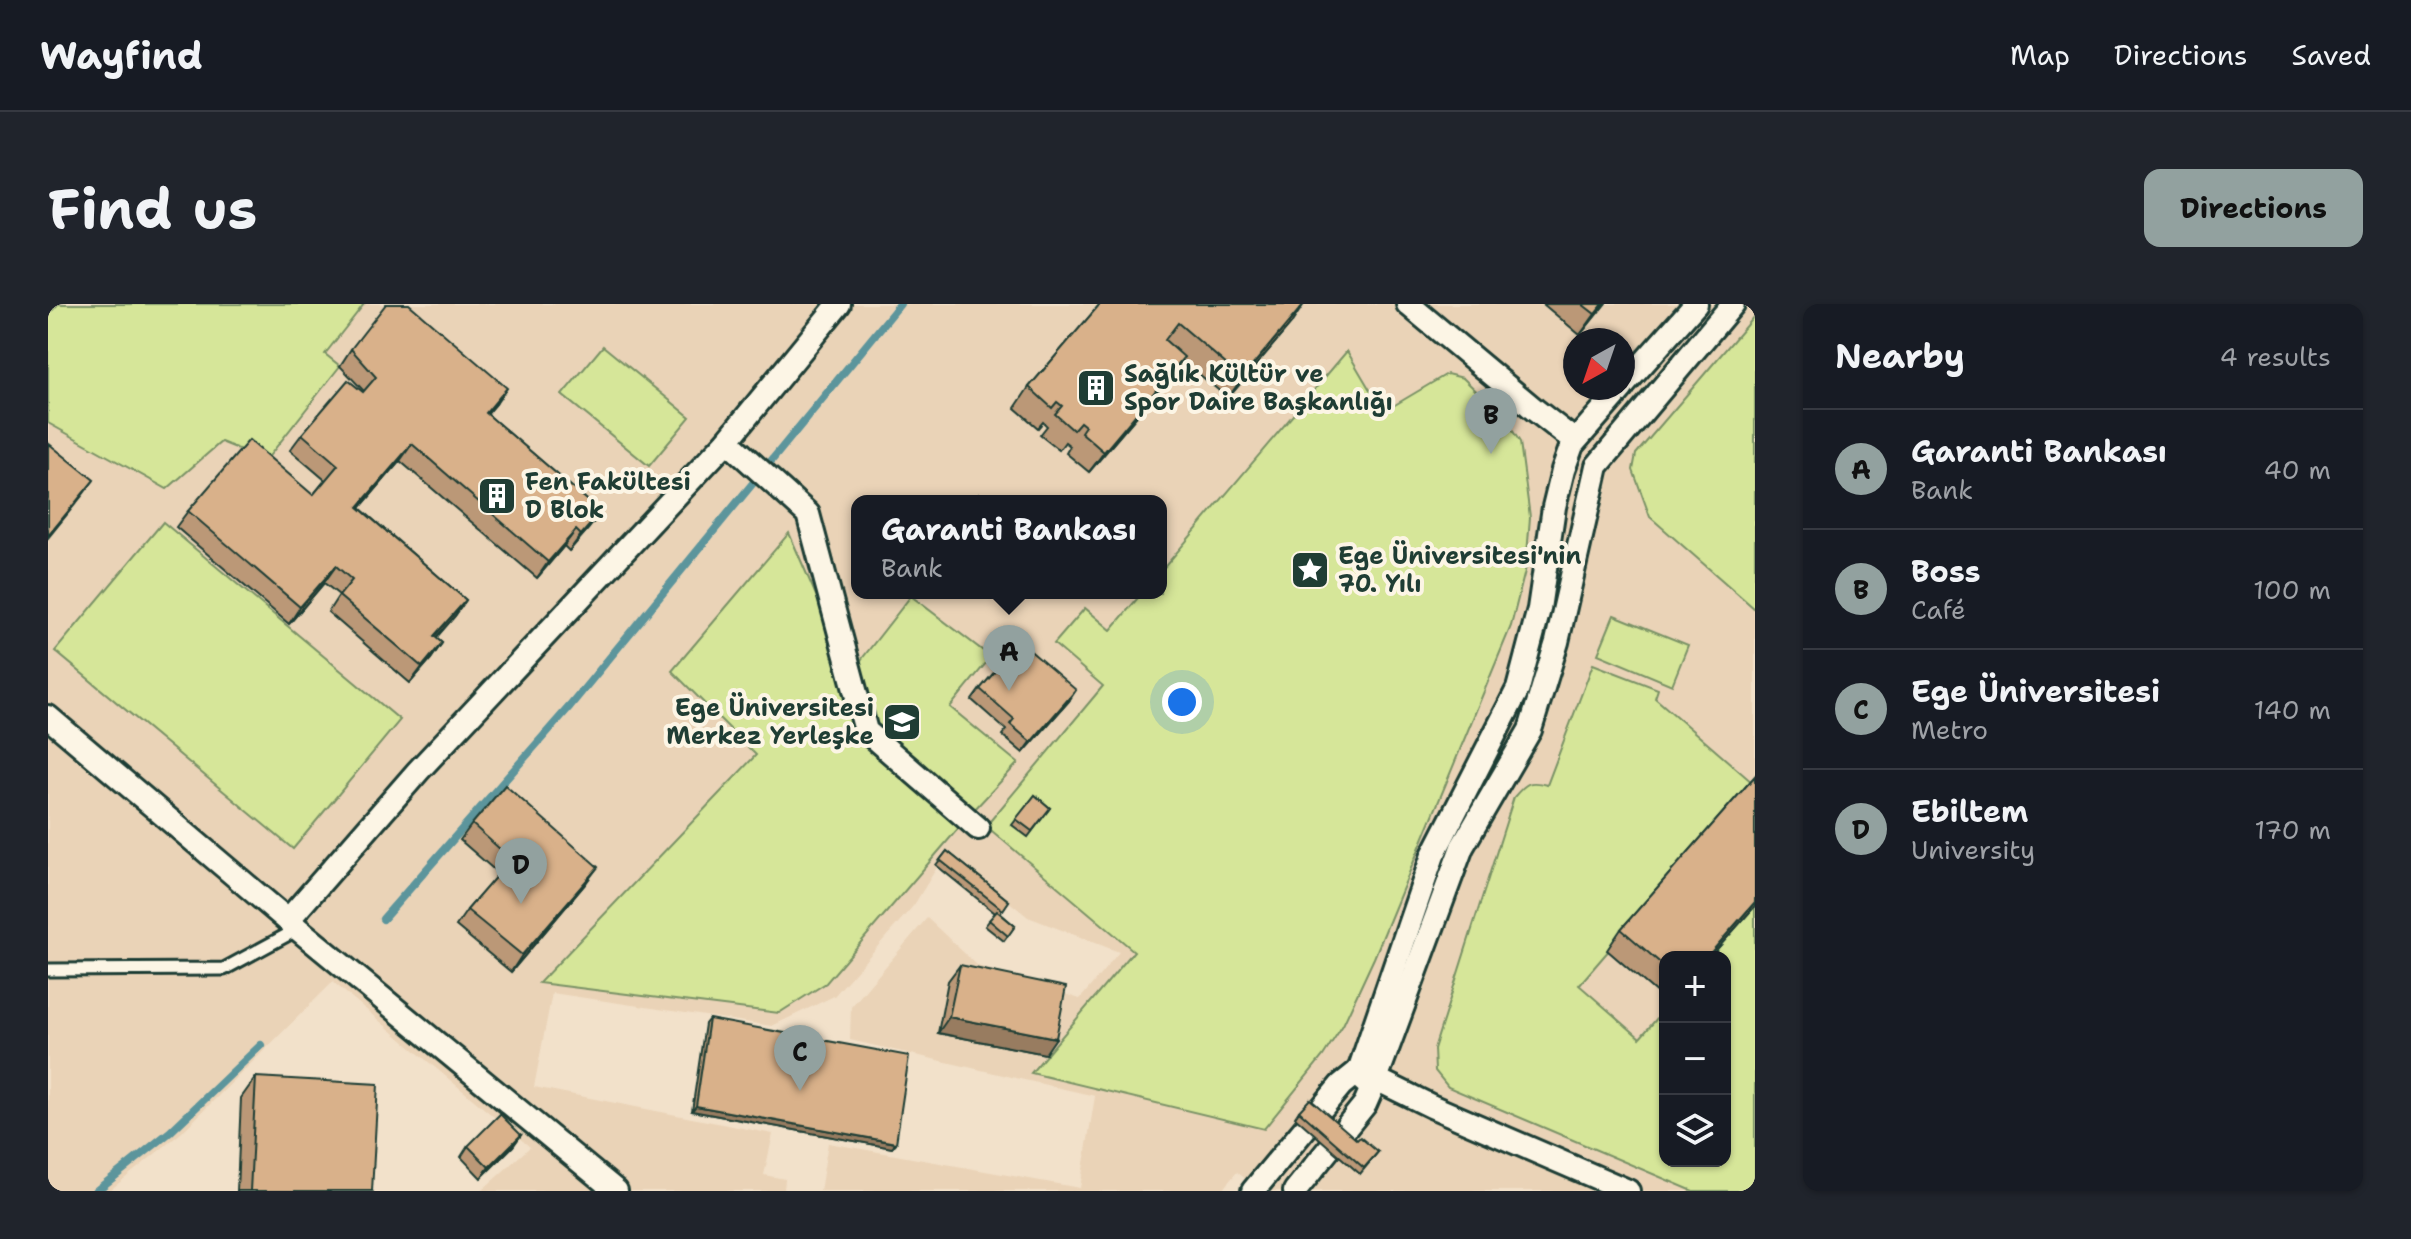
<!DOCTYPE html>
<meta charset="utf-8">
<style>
body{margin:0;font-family:"Shantell Sans",sans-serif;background:#20242c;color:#f1f3f6}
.controls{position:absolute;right:24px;bottom:24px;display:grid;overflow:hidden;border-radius:16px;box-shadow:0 2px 6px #0004}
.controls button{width:72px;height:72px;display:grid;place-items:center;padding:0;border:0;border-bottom:2px solid #363941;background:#171b24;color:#f1f3f6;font:40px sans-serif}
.compass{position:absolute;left:1515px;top:24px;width:72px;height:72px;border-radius:50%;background:#171b24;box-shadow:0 2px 6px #0004;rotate:220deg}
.you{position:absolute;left:1134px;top:398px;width:28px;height:28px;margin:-20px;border:6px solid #fff;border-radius:50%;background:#1a73e8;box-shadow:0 0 0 12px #1a73e833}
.badge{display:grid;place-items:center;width:52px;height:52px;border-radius:50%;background:#92a19f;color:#111;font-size:26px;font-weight:700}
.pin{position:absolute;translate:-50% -66px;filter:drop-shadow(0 2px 4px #0008)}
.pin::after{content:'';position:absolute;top:42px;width:28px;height:24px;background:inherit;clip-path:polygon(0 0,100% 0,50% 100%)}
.popup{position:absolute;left:803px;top:191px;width:316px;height:104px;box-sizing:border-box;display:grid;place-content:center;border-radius:16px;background:#171b24;filter:drop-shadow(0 2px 6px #0005);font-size:26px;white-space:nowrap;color:#9ea1a6}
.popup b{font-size:30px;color:#f1f3f6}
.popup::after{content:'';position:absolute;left:50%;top:100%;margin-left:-16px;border:16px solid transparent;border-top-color:#171b24}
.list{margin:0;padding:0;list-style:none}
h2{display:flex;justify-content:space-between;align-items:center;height:104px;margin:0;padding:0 32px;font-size:34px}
h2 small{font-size:26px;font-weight:400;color:#9ea1a6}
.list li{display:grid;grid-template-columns:52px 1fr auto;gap:24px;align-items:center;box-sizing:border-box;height:120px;padding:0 32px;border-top:2px solid #363941}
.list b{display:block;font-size:30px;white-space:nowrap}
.list p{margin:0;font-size:26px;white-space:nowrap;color:#9ea1a6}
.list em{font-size:26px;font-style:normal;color:#9ea1a6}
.icon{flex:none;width:44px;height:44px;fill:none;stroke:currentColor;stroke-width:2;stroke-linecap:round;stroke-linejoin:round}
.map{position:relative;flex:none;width:1707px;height:887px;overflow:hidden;border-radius:16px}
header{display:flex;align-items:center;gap:48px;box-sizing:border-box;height:112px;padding:0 40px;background:#171b24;border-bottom:2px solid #363941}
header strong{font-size:38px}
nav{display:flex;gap:44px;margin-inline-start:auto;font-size:28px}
.intro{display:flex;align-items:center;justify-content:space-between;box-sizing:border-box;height:192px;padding:0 48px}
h1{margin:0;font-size:56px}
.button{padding:20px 36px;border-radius:16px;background:#92a19f;color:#111;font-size:28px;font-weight:700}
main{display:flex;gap:48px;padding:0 48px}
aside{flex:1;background:#171b24;border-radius:16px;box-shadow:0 2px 6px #0004}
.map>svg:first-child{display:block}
.built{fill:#ead3b7;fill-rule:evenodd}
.green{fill:#d6e699;stroke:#7a9266;stroke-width:2}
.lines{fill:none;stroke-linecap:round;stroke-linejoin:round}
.stream{stroke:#5b959c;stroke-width:8}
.lane-casing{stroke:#1f3d34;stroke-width:17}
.street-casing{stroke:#1f3d34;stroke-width:28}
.lane{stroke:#fcf5e5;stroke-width:11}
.street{stroke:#fcf5e5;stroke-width:22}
.wall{fill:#bb9877;stroke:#1f3d34;stroke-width:2}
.shaded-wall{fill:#987c61;stroke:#1f3d34;stroke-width:2}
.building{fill:#d9b18a;stroke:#1f3d34;stroke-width:2}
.labels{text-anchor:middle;stroke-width:8;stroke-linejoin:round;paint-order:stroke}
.poi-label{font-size:24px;font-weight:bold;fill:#1f3d34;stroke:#fcf5e5;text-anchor:start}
</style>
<header>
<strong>Wayfind</strong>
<nav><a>Map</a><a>Directions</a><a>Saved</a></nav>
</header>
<div class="intro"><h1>Find us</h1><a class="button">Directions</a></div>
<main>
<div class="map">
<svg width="1707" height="887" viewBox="0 0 1707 887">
<rect width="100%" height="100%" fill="#f2e1ca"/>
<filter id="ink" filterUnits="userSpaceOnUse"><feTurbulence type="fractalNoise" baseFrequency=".0125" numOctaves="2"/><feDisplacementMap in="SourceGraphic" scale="16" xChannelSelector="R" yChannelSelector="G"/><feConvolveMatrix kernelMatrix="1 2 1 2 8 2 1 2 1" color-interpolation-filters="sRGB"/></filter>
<g filter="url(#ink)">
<path class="built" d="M0,0H1707V887H1213L1189,868L1173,887H772L780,839L1032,884L1047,792L802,736L803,703L879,614L930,662L1032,695L1071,648L980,613L899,547L866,601L786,692L724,722L504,689L486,783L725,830L716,871L737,875L736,887H433L482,843L285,678L133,829L61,887H0ZM1527,36H1575V84H1527ZM809,197H1113V289H809ZM1617,653H1677V857H1617Z"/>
<g class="green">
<path d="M10,0H316L277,50L292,62L218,156L173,138L119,185L0,119V11Z"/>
<path d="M1707,11V305L1602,213L1585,166L1588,150Z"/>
<path d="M555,42L642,113L601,162L514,91Z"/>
<path d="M1299,47L1335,108L1399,70L1415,74L1457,115L1472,138L1482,213L1478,263L1463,322L1326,654L1295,721L1275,752L1216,825L983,769L1086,647L938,522L1055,382L1006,340L1037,304L1063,326L1094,289H1113V267Z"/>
<path d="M115,218L352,416L245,545L7,347Z"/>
<path d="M741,229L802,370L863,292L943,353L902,403L970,459L926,506L778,679L731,709L491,679L708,451L624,367Z"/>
<path d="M1566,311L1640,341L1624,381L1550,350Z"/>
<path d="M1545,360L1610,385L1607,394L1705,479L1531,681L1592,734L1617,705V857H1677V653H1662L1707,602V887H1645L1400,783L1387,767L1386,745L1466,493C1478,479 1481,476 1499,481Z"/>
</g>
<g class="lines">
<g class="stream">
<path d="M335,615L522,402L852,0"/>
<path d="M48,887L122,828L213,741"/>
</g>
<g class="lane-casing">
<path id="lane" d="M0,666L176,665L250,625"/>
</g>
<g class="street-casing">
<g id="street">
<path d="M1360,0L1487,106L1527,137"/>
<path d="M1575,82L1648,0"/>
<path d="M679,137L760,210L818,427L930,524"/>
<path d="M0,413L250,625L568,887"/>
<path d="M240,616L370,467L679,137L791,0"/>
<path d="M1328,775L1324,779H1318L1311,773V767L1385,551L1470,385L1491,305L1506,203L1515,166L1524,141L1574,84"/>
<path d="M1328,775L1383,802L1580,887"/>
<path d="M1205,887L1293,781L1318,761"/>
<path d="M1247,887L1317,800L1328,775L1414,543L1482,426L1509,338L1549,162L1685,0"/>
</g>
</g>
<use href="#lane" class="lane"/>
<use href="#street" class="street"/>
</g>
<g class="wall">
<path d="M1052,0L1243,20L1180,94L1134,56L1122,73L1041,168L1018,149L1022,142L1017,138L1011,146L992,131L999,122L995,118L990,124L967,104L981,83Z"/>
<path d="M1495,0H1557L1532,31Z"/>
<path d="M303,45L448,100L439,110L553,208L541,224L521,247L516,242L489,274L352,157L312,204L418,296L407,312L388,334L394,339L383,355L362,379L280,308L291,291L276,279L241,320L128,223L140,207L265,191L277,176L242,146L254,130L316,87L292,62Z"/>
<path d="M932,385L1021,397L975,449L954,431L958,426L924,396Z"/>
<path d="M1707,472V602L1662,653H1617V696L1559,646L1573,625Z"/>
<path d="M987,491L1002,504L980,533L964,521Z"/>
<path d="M424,520L538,579L463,668L408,622L419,606L451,570L412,536Z"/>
<path d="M899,547L961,597L952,609L967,622L956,637L937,622L947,609L888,561Z"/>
<path d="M912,661L997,750L890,729L900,677Z"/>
<path d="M661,715L848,839L844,844L644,807L657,720Z"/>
<path d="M208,773L324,887H189L193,794Z"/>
<path d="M1251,807L1309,836L1330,848L1312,870L1247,813Z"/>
<path d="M473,831L465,842L433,874L413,853L420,842Z"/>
</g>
<g class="shaded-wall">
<path d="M1256,0L1243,20L1180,94L1194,74Z"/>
<path d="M1555,0H1557L1532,31L1547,10Z"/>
<path d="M1136,53L1122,73L1041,168L1056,148Z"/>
<path d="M459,84L448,100L427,125L438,109Z"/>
<path d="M364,140L352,157L299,219L310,203Z"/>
<path d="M46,176L34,192L0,234V232Z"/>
<path d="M553,208L541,224L521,247L533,231Z"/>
<path d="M528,226L516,242L489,274L500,258Z"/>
<path d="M288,262L276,279L241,320L252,303Z"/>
<path d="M418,296L407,312L375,348L386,332Z"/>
<path d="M394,339L383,355L362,379L374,363Z"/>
<path d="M1028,386L1021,397L975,449L983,438Z"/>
<path d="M550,563L538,579L463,668L474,651Z"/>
<path d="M1707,598V602L1662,653H1659Z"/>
<path d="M901,713L1008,734L997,750L890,729Z"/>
<path d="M648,802L848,839L844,844L644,807Z"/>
<path d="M473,831L465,842L433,874L441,863Z"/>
</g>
<g class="building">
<path d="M338,0H361L459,84L438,109L553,208L533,231L528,226L500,258L364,140L310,203L418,296L386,332L394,339L374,363L291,292L304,276L288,262L252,303L140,207L201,136L265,191L290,161L254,130L300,76L315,88L328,73L303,45Z"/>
<path d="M1052,0H1256L1194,74L1130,19L1117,36L1136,53L1056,148L1033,128L1037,122L1032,118L1025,126L1007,110L1014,102L1009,98L1004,104L981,83Z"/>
<path d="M1534,0H1555L1547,10Z"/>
<path d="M0,139L46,176L0,232Z"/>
<path d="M931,190L939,197H926Z"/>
<path d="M972,338L1028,386L983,438L962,420L966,415L932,385Z"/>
<path d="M1707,472V598L1659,653H1617V663L1573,625Z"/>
<path d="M457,481L550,563L474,651L419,606L463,555L424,520Z"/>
<path d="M987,491L1002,504L984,527L968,515Z"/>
<path d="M899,547L961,597L955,606L892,556Z"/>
<path d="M949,607L967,622L960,632L941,616Z"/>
<path d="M912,661L1018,683L1008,734L901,713Z"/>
<path d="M661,715L861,752L848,839L648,802Z"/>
<path d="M208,773L330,780L324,887H202Z"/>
<path d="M1262,795L1309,836L1312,833L1330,848L1316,864L1251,807Z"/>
<path d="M452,810L473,831L441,863L420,842Z"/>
</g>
</g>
<defs>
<g id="building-square" transform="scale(2)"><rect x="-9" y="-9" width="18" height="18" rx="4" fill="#1f3d34" stroke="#fcf5e5"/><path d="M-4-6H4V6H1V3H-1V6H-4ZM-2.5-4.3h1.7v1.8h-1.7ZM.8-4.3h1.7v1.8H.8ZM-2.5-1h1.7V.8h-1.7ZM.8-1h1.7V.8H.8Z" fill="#fff"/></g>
<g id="sight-square" transform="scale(2)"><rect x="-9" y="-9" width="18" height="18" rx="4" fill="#1f3d34" stroke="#fcf5e5"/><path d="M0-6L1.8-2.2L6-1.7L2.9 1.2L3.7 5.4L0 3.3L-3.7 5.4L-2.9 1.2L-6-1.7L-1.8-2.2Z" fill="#fff"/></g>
<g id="university-square" transform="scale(2)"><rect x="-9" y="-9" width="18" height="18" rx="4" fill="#1f3d34" stroke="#fcf5e5"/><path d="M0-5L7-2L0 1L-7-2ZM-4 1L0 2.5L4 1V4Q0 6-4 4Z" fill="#fff"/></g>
</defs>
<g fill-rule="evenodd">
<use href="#building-square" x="1048" y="84"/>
<use href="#building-square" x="449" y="192"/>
<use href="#sight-square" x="1262" y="266"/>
<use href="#university-square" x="854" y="418"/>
</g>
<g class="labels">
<g class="poi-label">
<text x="1076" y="78">Sağlık Kültür ve<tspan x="1076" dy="28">Spor Daire Başkanlığı</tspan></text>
<text x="477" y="186">Fen Fakültesi<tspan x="477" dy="28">D Blok</tspan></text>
<text x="1290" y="260">Ege Üniversitesi'nin<tspan x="1290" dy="28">70. Yılı</tspan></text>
<text x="826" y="412" text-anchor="end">Ege Üniversitesi<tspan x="826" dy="28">Merkez Yerleşke</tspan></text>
</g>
</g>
</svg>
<div class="controls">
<button>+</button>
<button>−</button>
<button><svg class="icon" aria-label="layers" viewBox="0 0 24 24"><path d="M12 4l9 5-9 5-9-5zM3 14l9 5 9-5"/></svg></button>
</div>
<svg class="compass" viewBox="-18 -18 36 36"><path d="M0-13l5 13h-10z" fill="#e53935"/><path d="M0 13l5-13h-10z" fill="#9ea1a6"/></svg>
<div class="you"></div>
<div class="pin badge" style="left:961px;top:387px">A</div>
<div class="popup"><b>Garanti Bankası</b>Bank</div>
<div class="pin badge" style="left:1443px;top:150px">B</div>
<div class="pin badge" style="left:752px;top:787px">C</div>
<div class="pin badge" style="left:473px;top:600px">D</div>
</div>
<aside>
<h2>Nearby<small>4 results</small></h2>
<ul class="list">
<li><span class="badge">A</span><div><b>Garanti Bankası</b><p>Bank</p></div><em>40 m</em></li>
<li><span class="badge">B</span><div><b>Boss</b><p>Café</p></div><em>100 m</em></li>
<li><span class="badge">C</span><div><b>Ege Üniversitesi</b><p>Metro</p></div><em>140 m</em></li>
<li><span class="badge">D</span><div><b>Ebiltem</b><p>University</p></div><em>170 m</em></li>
</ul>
</aside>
</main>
